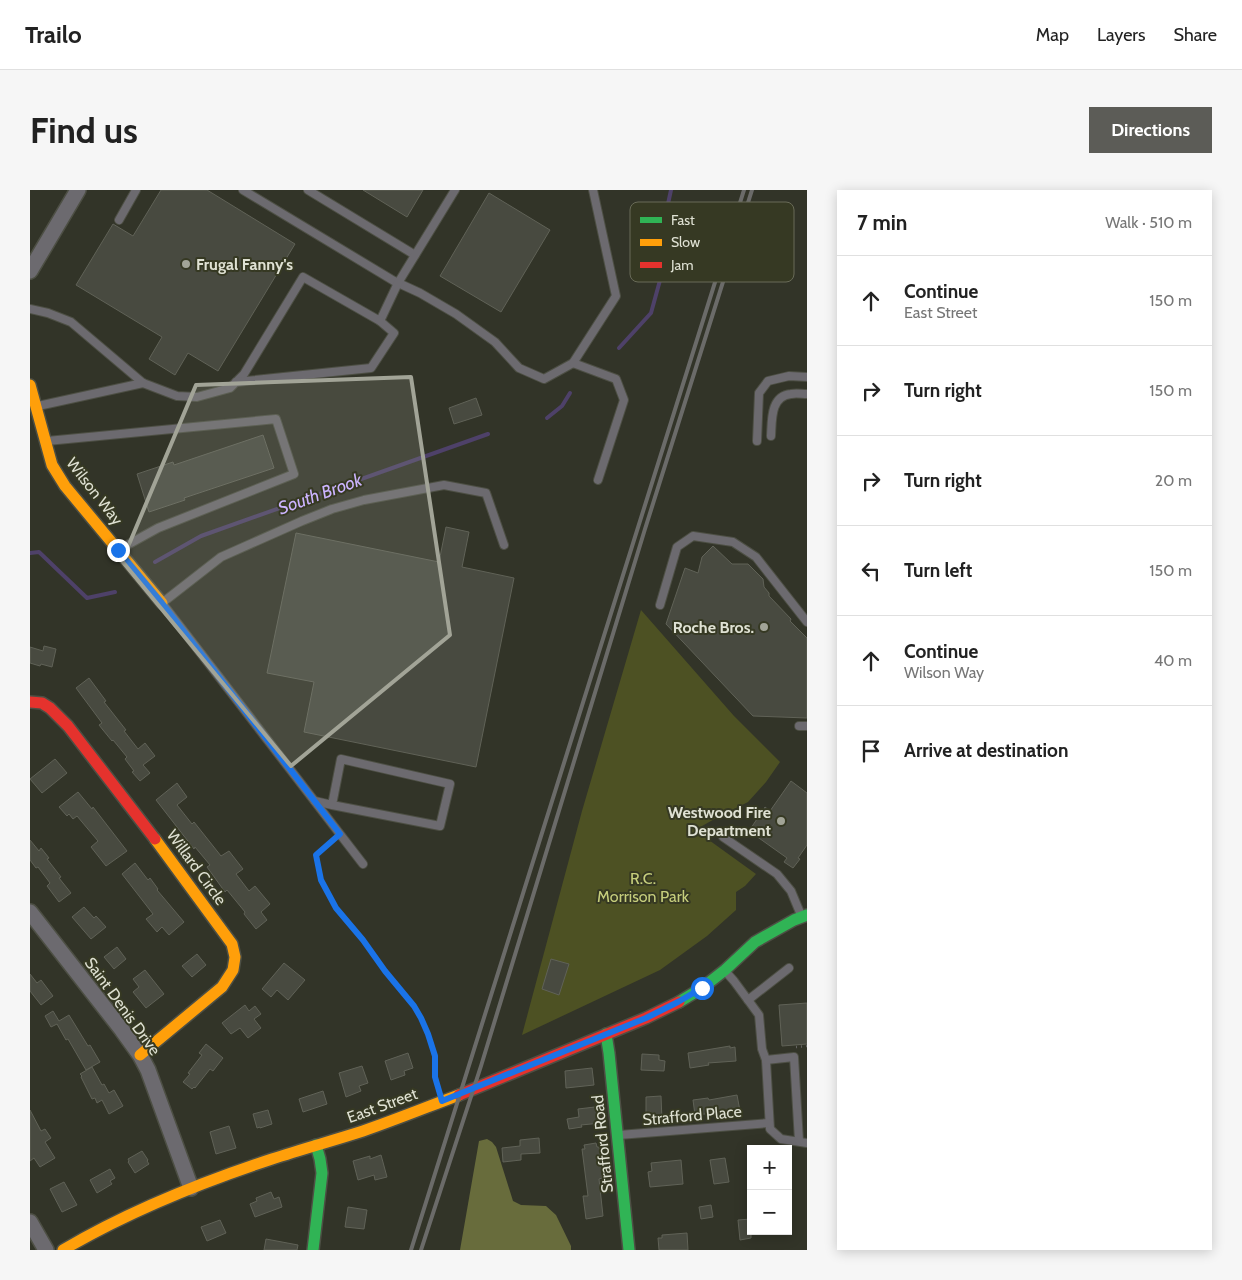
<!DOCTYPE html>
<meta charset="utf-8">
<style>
body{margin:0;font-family:Cabin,sans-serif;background:#f6f6f6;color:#222}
.controls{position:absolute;right:15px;bottom:15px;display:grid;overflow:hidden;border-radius:0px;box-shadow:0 2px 12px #0003}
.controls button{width:45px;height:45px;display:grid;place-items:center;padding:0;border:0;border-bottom:1px solid #e0e0e0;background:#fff;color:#222;font:25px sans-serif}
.stop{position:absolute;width:15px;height:15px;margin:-11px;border:4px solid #1a73e8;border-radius:50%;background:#fff}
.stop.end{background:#1a73e8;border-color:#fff;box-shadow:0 1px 5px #0008}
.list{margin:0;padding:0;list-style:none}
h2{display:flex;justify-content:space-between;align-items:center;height:65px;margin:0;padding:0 20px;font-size:21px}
h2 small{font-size:16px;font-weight:400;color:#767676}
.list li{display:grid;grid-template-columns:32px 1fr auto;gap:15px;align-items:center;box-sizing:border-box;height:90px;padding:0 20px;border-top:1px solid #e0e0e0}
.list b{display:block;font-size:19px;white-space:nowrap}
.list p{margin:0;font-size:16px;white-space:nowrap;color:#767676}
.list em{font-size:16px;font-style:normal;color:#767676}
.icon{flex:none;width:28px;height:28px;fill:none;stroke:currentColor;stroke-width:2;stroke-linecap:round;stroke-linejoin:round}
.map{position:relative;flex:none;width:777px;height:1060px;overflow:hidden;border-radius:0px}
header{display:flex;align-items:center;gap:30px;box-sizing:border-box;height:70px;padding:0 25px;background:#fff;border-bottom:1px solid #e0e0e0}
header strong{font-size:24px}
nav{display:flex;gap:28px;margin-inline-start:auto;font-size:18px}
.intro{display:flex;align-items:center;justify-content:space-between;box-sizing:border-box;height:120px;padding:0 30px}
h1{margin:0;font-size:35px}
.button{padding:12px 22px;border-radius:0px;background:#5c5c57;color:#fff;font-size:18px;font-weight:700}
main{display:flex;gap:30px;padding:0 30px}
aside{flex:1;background:#fff;border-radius:0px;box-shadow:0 2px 12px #0003}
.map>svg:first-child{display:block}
.green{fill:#4d5123}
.forest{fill:#686c3c}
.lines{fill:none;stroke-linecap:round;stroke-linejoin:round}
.stream{stroke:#4e4169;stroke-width:4}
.building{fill:#484a40;stroke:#606257}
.lane-casing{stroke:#4d4f44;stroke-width:10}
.street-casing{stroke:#4d4f44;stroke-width:18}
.fast-casing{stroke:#4d4f44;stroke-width:14}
.slow-casing{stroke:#4d4f44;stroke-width:14}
.jam-casing{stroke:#4d4f44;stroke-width:14}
.path{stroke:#666564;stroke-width:2.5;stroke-dasharray:1 4;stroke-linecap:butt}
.lane{stroke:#6c6a6f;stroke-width:8}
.street{stroke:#6c6a6f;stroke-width:15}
.fast{stroke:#30b455;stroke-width:11}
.slow{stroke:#ff9f0a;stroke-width:11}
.jam{stroke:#e5322d;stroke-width:11}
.rail{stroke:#6b6b69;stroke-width:4}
.route{stroke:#1a73e8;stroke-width:6}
.marked{fill:#a2a497;fill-opacity:0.2;stroke:#a2a497;stroke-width:4;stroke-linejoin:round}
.poi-dot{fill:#a2a497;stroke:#363923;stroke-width:2}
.labels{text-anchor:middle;stroke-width:4;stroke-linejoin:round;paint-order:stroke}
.poi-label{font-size:16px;font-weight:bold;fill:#dfe1d3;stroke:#363923;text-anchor:end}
.street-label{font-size:16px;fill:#dfe1d3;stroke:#363923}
.park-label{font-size:16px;fill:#c6ce7c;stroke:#363923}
.water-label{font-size:18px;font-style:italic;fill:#ccb4ff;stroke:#363923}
.key{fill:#363923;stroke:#696b58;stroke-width:1}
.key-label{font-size:14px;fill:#dfe1d3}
</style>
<header>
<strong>Trailo</strong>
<nav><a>Map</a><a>Layers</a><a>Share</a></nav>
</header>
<div class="intro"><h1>Find us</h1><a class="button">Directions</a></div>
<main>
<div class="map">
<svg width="777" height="1060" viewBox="0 0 777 1060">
<rect width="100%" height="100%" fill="#323428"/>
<path class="green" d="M611,420L704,526L750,572L736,592L718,612L688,627L665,640L726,684L715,696L706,702V720L677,746L630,780L492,845L552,621Z"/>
<path class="forest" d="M457,949L462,952L466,957L483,1011L491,1015L516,1016L526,1025L541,1056V1060H430L449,951Z"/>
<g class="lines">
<g class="stream">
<path d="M589,158L621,123L632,83L631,46L641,0"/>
<path d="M517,228L532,216L540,203"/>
<path d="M0,363L9,362L57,408L85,402"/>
<path d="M125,372L171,346L458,244"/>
</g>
</g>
<g class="building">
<path d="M131,0H177L265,54L188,181L158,163L145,185L119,169L132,147L46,95L83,34L103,46Z"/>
<path d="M333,0H393L377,27Z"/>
<path d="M459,3L520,40L471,122L410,86Z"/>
<path d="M446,208L452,225L424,234L419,218Z"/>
<path d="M233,245L244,278L154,308L155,310L119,322L107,284L143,272L144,275Z"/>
<path d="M416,337L439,342L432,377L484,388L446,577L274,542L284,492L237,483L266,343L409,372Z"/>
<path d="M683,356L702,374H718L733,389L734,397L739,403V406L761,429L760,431L777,448V528L723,526L636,434L655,378L668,383L672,367Z"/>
<path d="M14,456L26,459L22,477L11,474L10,476L0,473V457L13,461Z"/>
<path d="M59,488L76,511L74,512L96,540L94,541L108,559L115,553L125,566L113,575L120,583L110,591L102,582L104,581L95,569L97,567L83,550L82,551L73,540L69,535L72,533L46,498Z"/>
<path d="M25,569L37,583L12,603L0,589Z"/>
<path d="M761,591L777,603V655L768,668L770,669L763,678L754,672L757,668L719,641L735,617L740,621Z"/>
<path d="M147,593L157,607L147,615L162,634L164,632L191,666L199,661L213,679L206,684L219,701L225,696L240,714L231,722L237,730L226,739L214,724L215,722L197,700L195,702L177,677L180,675L165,657L164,659L126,610Z"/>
<path d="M48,602L62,619L63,617L97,661L76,676L61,657L68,651L47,626L43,629L39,624L37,626L29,617Z"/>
<path d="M0,650L9,661L11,658L19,668L17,669L31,687L29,688L41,703L29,712L17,696L20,693L8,677L6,678L0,670Z"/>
<path d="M105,673L118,690L120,688L128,699L127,700L154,732L139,745L132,737L127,742L116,729L123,724L92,684Z"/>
<path d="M54,717L64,728L66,726L76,737L61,749L42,727Z"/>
<path d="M87,757L96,769L84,779L74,767Z"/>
<path d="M167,764L176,775L162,787L152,776Z"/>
<path d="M521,769L539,774L529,805L512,799Z"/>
<path d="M254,773L275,790L258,810L247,800L241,807L232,799Z"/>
<path d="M115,780L134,804L116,818L103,802L109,797L103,789Z"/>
<path d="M0,784L7,793L11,790L23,806L11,815L0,801Z"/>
<path d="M777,813V854L752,856L749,815Z"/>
<path d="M215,815L219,821L225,816L231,824L224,829L231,838L218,848L210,838L201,844L192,833Z"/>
<path d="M23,821L29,831L39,825L58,856L60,855L70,872L56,880L38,849L36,850L27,834L21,837L15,826Z"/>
<path d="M176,854L193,868L183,881L180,879L165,898L164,897L162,899L153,892L160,884L158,883L172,865L169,863Z"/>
<path d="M700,856V858L705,857L706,871L678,873L679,875L660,878L658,863Z"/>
<path d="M378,863L383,878L374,881L375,885L361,890L355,871Z"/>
<path d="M612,864L629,865V870L635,871L634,881L611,880Z"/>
<path d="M332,876L338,893L329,896L331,901L316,907L309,883Z"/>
<path d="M62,877L72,895L74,894L79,903L84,900L93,916L79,924L72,910L67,913L65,908L62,909L51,887L52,886L50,884Z"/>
<path d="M562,878L564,895L536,898L535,881Z"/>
<path d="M293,901L297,914L273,922L269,909Z"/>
<path d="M707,905L710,921L694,923V922L665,925L663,910L678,908L679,910Z"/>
<path d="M631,906L632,931H621V922L616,923V907Z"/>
<path d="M565,917L566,919L569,918L571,933L551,935L552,937L539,939L537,929L549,927L548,919Z"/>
<path d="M0,920L11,941L15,939L21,948L15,952L25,968L10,977L4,968L0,971Z"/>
<path d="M238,920L242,934L230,938V937L227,938L223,924Z"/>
<path d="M199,936L206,958L186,964L180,942Z"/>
<path d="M509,948L510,963L491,964V970L473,972L472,958L490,956V950Z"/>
<path d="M566,953L567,957H569L572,976V988L569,989L573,1026L556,1029L553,1006H558L552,959H555L554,955Z"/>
<path d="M112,961L118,970L117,971L119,974L105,983L98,972L99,971L98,969Z"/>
<path d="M351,965L357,987L345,990L344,985L328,990L323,971L340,966V969Z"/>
<path d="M695,968L699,992L684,994L680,970Z"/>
<path d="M651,970L653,994L620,997L618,982L622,981L621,973Z"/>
<path d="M80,979L85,988L80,991L82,994L67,1003L60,990Z"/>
<path d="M34,992L47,1015L32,1022L20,999Z"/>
<path d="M241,1002L244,1009L249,1007L252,1017L225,1027L220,1014L227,1011L226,1008Z"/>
<path d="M681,1015L683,1027L671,1029L669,1017Z"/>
<path d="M318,1017L337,1020L334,1039L315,1037Z"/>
<path d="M721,1029V1048L710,1050L708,1030Z"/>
<path d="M190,1030L196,1043L177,1051L171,1037Z"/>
<path d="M657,1043L658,1060H629L628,1048H632V1045Z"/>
<path d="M236,1049L268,1055L267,1060H234Z"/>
</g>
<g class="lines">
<g class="lane-casing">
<g id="lane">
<path d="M213,0L364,91L390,103L426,124L465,152L489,178L514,189L543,173L586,106L563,0"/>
<path d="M278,0L385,65"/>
<path d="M89,30L106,0"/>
<path d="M0,119L18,123L41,132L113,193L147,206L167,207L200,198L214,184L273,87L350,131L368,93L425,0"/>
<path d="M543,173L586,189L594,210L568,290"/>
<path d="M206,192L341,178L364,143L350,131"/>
<path d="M8,216L113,193"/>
<path d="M741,246C742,231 740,206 761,204C766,203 772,204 777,204"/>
<path d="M17,251L246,229L264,284L128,338L90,359"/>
<path d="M727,251L729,203L738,191L759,186L777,187"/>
<path d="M630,415L647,357L663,346L703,352L726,367L777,432"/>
<path d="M769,536H777"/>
<path d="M285,611L302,615L410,636L420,594L311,569L302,615"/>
<path d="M693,647L747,684L761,701L771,725"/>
<path d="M333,674L132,413L191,367L272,331L302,319L334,310L414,295L456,303L474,355"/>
<path d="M696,782L704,791L729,825L732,859L736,870L740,939L751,949L777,953"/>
<path d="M718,810L759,778"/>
<path d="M736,870L764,867L769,951"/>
<path d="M589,945L739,933"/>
</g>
</g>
<g class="street-casing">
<g id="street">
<path d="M0,81L48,0"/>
<path d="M0,722L92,840L110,865L118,880L161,998"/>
<path d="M0,1032L16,1060"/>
</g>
</g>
<g class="fast-casing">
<g id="fast">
<path d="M649,812L672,798L695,780L725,752L764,730L777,725"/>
<path d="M576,844L579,863L599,1060"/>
<path d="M283,1060L292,983L290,969L286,955"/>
</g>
</g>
<g class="slow-casing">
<g id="slow">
<path d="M0,195L22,275L35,296L132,413"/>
<path d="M110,865L192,797L203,780L205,767L202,754L125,649"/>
<path d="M33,1060C99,1021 169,993 242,969C272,959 302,951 333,941C365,930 397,917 429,905"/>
</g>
</g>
<g class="jam-casing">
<g id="jam">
<path d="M0,512L12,513L20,518L38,536L125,649"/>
<path d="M429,905L616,828L649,812"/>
</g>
</g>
<g class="path">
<path d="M303,650L286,665L291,690L306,718L333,750L355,781L384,816L391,828L398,844L405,866V887L407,895"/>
<path d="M766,857L777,856"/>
</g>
<use href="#lane" class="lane"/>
<use href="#street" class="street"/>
<use href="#fast" class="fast"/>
<use href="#slow" class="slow"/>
<use href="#jam" class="jam"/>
<g class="rail">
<path d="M381,1060L714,0"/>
<path d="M391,1060L451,876L615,339L722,0"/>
</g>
</g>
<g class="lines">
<path class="route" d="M88,360L132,413L310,644L286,665L291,690L306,718L333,750L355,781L384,816L391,828L398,844L405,866V887L412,911L616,828L648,812L672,798"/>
</g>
<path class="marked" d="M381,187L420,445L261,576L92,371L166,195Z"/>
<g class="poi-dot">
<circle cx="156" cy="74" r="5"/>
<circle cx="734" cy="437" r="5"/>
<circle cx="751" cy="631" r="5"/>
</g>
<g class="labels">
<g class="poi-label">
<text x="166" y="80" text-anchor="start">Frugal Fanny's</text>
<text x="724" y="443">Roche Bros.</text>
<text x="741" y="628">Westwood Fire<tspan x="741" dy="18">Department</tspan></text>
</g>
<g class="street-label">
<text transform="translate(65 301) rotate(52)" y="6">Wilson Way</text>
<text transform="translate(167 677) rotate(54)" y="6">Willard Circle</text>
<text transform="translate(93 816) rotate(54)" y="6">Saint Denis Drive</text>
<text transform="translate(352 915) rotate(-20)" y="6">East Street</text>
<text transform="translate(662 925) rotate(-5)" y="6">Strafford Place</text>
<text transform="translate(572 954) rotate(-96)" y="6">Strafford Road</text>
</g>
<g class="park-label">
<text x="613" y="694">R.C.<tspan x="613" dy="18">Morrison Park</tspan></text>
</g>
<g class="water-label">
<text transform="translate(290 304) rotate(-20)" y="6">South Brook</text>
</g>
</g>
<rect x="600" y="12" width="164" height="80" rx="8" class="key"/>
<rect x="610" y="27" width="22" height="6" fill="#30b455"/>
<rect x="610" y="49" width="22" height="7" fill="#ff9f0a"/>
<rect x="610" y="72" width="22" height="6" fill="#e5322d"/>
<g class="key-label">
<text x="641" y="35">Fast</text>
<text x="641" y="57">Slow</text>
<text x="641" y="80">Jam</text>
</g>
</svg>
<div class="controls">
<button>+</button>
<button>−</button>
</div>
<div class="stop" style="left:672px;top:798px"></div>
<div class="stop end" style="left:88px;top:360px"></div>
</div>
<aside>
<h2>7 min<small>Walk · 510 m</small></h2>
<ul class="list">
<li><svg class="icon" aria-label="ahead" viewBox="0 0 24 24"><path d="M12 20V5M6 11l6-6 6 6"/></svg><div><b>Continue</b><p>East Street</p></div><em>150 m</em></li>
<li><svg class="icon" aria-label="right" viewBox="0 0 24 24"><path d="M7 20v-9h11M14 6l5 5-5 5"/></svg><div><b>Turn right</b></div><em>150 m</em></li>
<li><svg class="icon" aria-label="right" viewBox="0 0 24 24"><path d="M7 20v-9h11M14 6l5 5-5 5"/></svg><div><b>Turn right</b></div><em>20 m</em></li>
<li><svg class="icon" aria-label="left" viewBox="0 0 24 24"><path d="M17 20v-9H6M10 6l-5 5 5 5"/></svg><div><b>Turn left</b></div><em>150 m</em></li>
<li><svg class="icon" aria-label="ahead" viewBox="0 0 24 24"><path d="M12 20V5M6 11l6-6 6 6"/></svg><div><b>Continue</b><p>Wilson Way</p></div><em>40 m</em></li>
<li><svg class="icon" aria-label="arrive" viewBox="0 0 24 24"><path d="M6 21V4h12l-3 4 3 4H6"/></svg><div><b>Arrive at destination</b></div></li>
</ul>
</aside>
</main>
